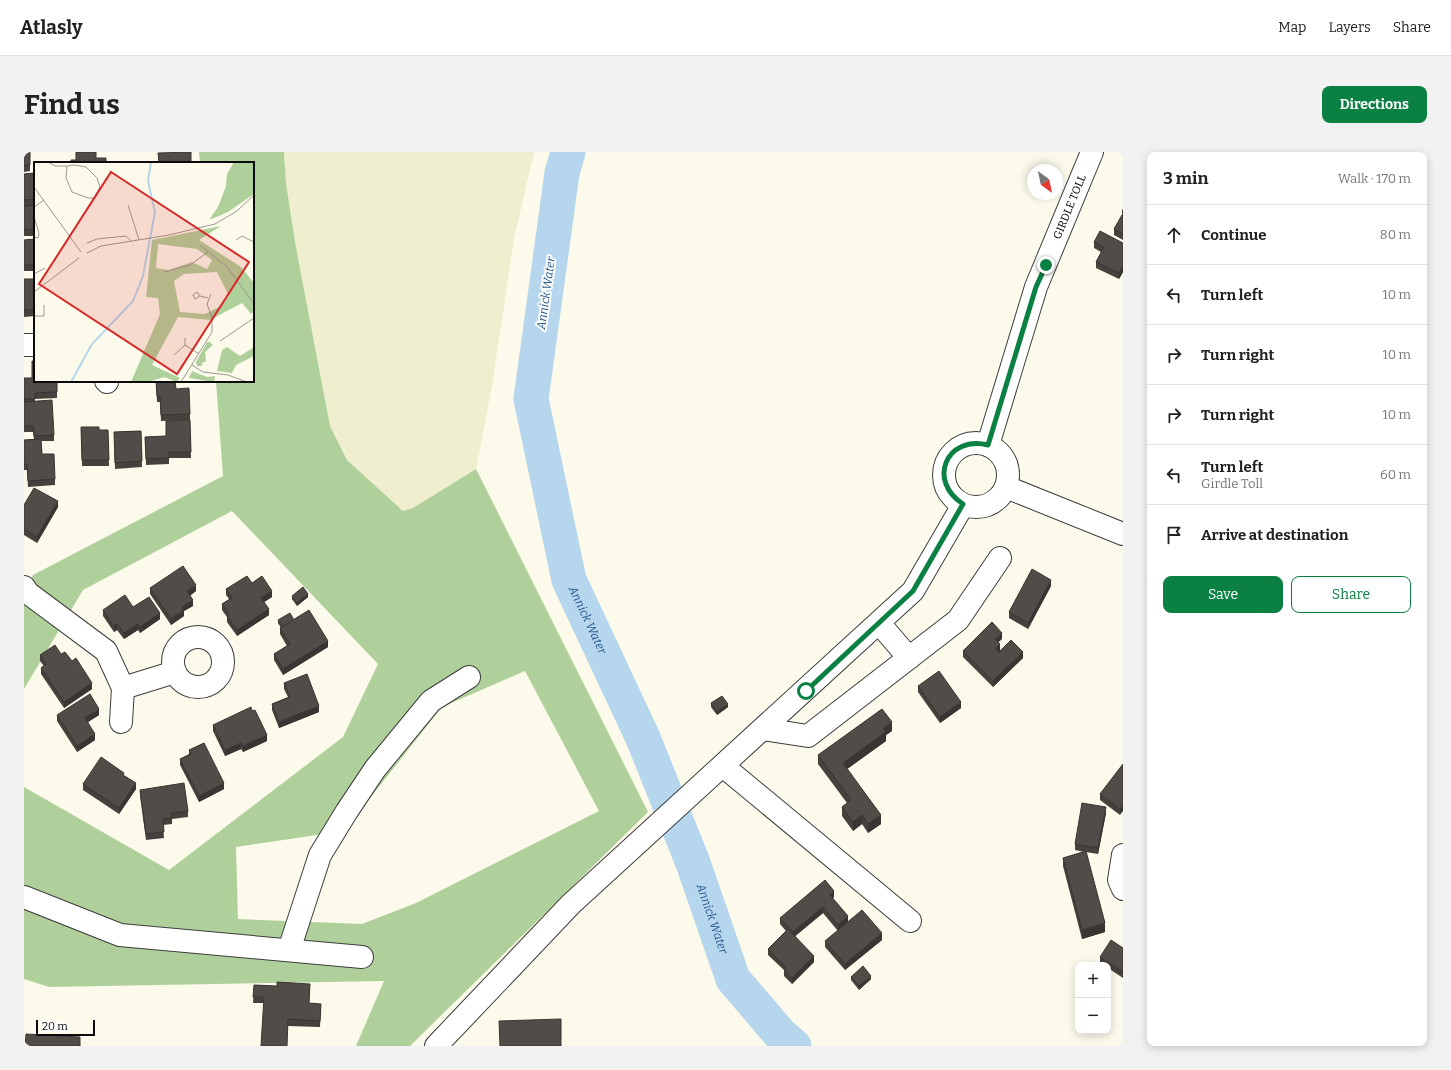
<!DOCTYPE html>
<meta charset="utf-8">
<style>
body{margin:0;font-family:Bitter,serif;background:#f2f2f2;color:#222}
.controls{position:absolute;right:12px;bottom:12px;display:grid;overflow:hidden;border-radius:8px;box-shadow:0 2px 10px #0003}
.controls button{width:36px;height:36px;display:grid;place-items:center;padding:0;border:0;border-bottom:1px solid #e0e0e0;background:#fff;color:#222;font:20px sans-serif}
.compass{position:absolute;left:1003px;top:12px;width:36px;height:36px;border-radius:50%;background:#fff;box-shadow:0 2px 10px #0003;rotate:147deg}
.scale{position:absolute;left:12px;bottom:10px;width:59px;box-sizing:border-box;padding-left:4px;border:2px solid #0a0a0a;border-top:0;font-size:11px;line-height:14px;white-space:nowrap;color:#0a0a0a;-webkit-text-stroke:3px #fff;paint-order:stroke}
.stop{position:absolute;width:12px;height:12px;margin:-9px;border:3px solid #0b8043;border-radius:50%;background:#fff}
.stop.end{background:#0b8043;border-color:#fff;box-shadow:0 1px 4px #0008}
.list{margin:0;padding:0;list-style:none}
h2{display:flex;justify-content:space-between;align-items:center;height:52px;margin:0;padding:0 16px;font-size:17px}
h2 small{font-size:13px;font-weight:400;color:#767676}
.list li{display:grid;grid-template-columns:26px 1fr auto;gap:12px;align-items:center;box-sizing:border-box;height:60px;padding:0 16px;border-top:1px solid #e0e0e0}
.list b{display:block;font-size:15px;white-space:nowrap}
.list p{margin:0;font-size:13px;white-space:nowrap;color:#767676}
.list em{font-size:13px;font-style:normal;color:#767676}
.actions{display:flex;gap:8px;padding:12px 16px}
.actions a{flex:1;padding:9px 0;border:1px solid #0b8043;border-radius:8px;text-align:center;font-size:14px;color:#0b8043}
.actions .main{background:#0b8043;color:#fff}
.icon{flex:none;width:22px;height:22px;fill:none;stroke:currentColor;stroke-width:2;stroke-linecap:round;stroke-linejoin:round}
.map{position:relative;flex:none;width:1099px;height:894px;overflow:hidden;border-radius:8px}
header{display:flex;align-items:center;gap:24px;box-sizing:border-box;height:56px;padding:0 20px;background:#fff;border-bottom:1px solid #e0e0e0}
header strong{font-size:19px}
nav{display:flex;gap:22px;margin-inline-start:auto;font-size:14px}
.intro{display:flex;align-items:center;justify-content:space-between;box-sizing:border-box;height:96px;padding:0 24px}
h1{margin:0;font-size:28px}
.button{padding:10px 18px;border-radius:8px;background:#0b8043;color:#fff;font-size:14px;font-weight:700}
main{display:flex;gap:24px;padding:0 24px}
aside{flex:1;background:#fff;border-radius:8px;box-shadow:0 2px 10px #0003}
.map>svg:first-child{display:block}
.farmland{fill:#efeece}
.forest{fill:#b0d09b;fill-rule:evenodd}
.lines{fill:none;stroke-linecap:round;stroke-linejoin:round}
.river{stroke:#b6d6ed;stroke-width:35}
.minor-casing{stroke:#3d3d3d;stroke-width:24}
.minor{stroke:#fff;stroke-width:22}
.wall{fill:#47413e}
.shaded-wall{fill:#393532}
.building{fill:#524c48;stroke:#393532}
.route{stroke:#0b8043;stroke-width:5}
.labels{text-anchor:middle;stroke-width:4;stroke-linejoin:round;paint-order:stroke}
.street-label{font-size:11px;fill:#0a0a0a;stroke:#fff}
.water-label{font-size:12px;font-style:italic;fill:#25598b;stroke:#fff}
.inset-river{fill:none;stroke:#b6d6ed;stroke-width:2}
.inset-road{fill:none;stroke:#9b9a91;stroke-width:1}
.view{fill:#d62828;fill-opacity:0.15;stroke:#d62828;stroke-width:2}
.inset-edge{fill:none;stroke:#0a0a0a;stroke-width:2}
</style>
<header>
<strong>Atlasly</strong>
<nav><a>Map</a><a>Layers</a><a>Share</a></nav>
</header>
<div class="intro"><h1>Find us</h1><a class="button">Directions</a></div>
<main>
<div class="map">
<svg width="1099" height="894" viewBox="0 0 1099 894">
<rect width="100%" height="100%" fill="#fcfaeb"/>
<path class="farmland" d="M260,0H510L490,87L468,234L452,317L389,356L379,359L323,308L306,274L271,90L262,31Z"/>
<path class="forest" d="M175,0H260L262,31L271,90L306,274L323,308L379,359L389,356L452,317L624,660L386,894H332L360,829L25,835L0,827V635L145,718L319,585L354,512L208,359L59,438L0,537V441L9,423L199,324L192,229H229V11H176ZM501,519L575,659L392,751L338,772L214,767L212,695L320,679L418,555Z"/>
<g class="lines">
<path class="river" id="s1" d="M544,0L538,21L507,247L545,428L619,586L669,711L709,827L756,882L770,894"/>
<g class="minor-casing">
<g id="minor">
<path d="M0,193H11"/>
<path d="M82,229L83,230"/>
<circle cx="952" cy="323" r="32"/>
<path id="s2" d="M964,293L1012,135L1068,0"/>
<path d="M982,335L1099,382"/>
<path d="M0,435L4,441L82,499L99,536L97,570"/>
<path d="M855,471L885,506"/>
<circle cx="174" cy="510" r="25"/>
<path d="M99,536L151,520"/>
<path d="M739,577L784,584L934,468L976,406"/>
<path d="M699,614L886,769"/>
<path d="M1099,703L1095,728L1099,737"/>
<path d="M0,745L96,783L338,805"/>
<path d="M265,798L296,703L323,659L351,617L407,549L445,525"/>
<path d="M412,894L547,752L889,439L939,353"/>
</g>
</g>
<use href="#minor" class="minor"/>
</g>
<g class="wall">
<path d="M0,0H6V19L0,20Z"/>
<path d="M11,21V84H0V22Z"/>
<path d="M1099,57V88L1090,83V77L1098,63V58Z"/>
<path d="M11,87V119H0V88Z"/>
<path d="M1070,90L1099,91V120L1095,127L1072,116V110L1077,100L1070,96Z"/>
<path d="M0,127H11V164L0,165Z"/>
<path d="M0,226L33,229V246L11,247V249L30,283V289H17L18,302L31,327V333L4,335L3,318H0V288L10,287L9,280H0Z"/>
<path d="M132,229L166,262V268L137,269L136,250H133Z"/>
<path d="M166,268L167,306H145V312L122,313L121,285L142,284Z"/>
<path d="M57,275L75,278H84L85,314H58Z"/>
<path d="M117,279L118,315L91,317L90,280Z"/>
<path d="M0,353L34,355L13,391L0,383Z"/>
<path d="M228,431L248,445L240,450L245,463L213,484L203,470V465L198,458V452L205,447L202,443V437Z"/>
<path d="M1027,434L1004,477L985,466V460Z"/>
<path d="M126,436L172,439L166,444L169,454L160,459V464L147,473L126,442Z"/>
<path d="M268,444L284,445L273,454L268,447Z"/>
<path d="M109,455L136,467L116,481L114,478L100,487L93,478L90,480L79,464V458Z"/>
<path d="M254,468H270L304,495L259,523L250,508V502L263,494L256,482V476H257L254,471Z"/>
<path d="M978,487L974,490L976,499L975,500L999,506L969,535L939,505V499Z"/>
<path d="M37,502L48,509L68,537L40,556L17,522V516L20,514L16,509V503Z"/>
<path d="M260,531L295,560L255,576L248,558V552L264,545L260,537Z"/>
<path d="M894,534L937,556L916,571L894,540Z"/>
<path d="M687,551L704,555L693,563L687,555Z"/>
<path d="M33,563H75L64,570L71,588L53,600L33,569Z"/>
<path d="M189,573L243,589L219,600L217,597L201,604L189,579Z"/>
<path d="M868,579L862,583V589L823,617L857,672L844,681L838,672L829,679L818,664V655L823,651L794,612V603Z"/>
<path d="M165,598L200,637L175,650L156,613V607L165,602Z"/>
<path d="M1099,612L1096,663L1076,648V642Z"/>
<path d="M100,624L112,637L95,662L59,638V632Z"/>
<path d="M116,638L164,659V665L148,667V672L139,673L140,686L122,688L116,644Z"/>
<path d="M1082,661L1074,702L1062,700L1081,780L1058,787L1039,714V706L1060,700L1051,698V692Z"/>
<path d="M810,745L809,746L824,770L858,788L821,818L801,795V789L814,779L799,761L771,784L790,810L768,832L760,824V818L744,803V797L762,779L756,772V766Z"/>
<path d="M1099,796V826L1084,816V813H1080L1076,811V805Z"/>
<path d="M827,825L847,827L835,838L827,828Z"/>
<path d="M230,833L286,838L285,851L297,858L296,875L264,874L239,851H229Z"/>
</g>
<g class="shaded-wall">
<path d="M1099,114V120L1095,127V121Z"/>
<path d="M34,349V355L13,391V385Z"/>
<path d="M1027,428V434L1004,477V471Z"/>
<path d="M172,433V439L163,445V439Z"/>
<path d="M248,439V445L237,452V446Z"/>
<path d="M284,442V445L273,454V451Z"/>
<path d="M169,448V454L160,459V464L147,473V467L158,455Z"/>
<path d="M245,457V463L213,484V478Z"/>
<path d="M136,461V467L116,481V475Z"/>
<path d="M93,472V478L90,480V474Z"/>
<path d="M114,472V478L100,487V481Z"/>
<path d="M978,481V487L971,493V487Z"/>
<path d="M304,489V495L259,523V517Z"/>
<path d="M976,492V499L972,503V497Z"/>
<path d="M999,500V506L969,535V529Z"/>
<path d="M68,531V537L40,556V550Z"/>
<path d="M937,550V556L916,571V565Z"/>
<path d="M704,552V555L693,563V560Z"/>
<path d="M295,554V560L255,576V570Z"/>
<path d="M75,557V563L61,572V566Z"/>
<path d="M868,570V579L862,583V589L819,620V611L859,576Z"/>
<path d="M71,582V588L53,600V594Z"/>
<path d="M243,583V589L219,600V594Z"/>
<path d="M217,591V597L201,604V598Z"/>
<path d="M112,631V637L95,662V656Z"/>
<path d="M200,631V637L175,650V644Z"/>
<path d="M1099,653V659L1096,663V657Z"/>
<path d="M1082,655V661L1074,702V696Z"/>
<path d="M838,663V672L829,679V670Z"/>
<path d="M857,663V672L844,681V672Z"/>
<path d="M810,739V745L806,749V743Z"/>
<path d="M799,755V761L769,786V780Z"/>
<path d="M824,764V770L814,779V773Z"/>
<path d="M1081,771V780L1058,787V778Z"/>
<path d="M858,781V788L821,818V812Z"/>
<path d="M790,804V810L768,832V826Z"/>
<path d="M847,824V827L835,838V834Z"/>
</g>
<g class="building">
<path d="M0,0H6V13L0,14Z"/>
<path d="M52,0H72V6H82V11H47V8H52Z"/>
<path d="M167,0V11H135L134,1Z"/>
<path d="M11,21V47L0,48V22Z"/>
<path d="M11,53V77L0,78V54Z"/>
<path d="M1098,63L1099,64V82L1090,77Z"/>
<path d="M1076,79L1099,91V114L1095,121L1072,110L1080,95L1070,90Z"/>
<path d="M11,87V113H0V88Z"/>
<rect x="0" y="127" width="11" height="31"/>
<path d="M8,209H11V229H33V240L11,241V247H0V226H8Z"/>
<path d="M132,229H151L152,237L165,236L166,262L137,263L136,244H133Z"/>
<path d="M28,248L30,283L10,284L9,274H0V250Z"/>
<path d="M166,268L167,300H145V306L122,307L121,285L142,284V269Z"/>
<path d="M57,275H75V278H84L85,308H58Z"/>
<path d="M117,279L118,309L91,311L90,280Z"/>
<path d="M17,287L18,302H30L31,327L4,329L3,312H0V288Z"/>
<path d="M10,336L34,349L13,385L0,377V353Z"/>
<path d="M159,414L172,433L163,439L169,448L158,455L160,458L147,467L126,436Z"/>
<path d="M1008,417L1027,428L1004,471L985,460Z"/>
<path d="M223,424L228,431L238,424L248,439L237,446L245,457L213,478L203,464L205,462L198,452L208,446L202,437Z"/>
<path d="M279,435L284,442L273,451L268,444Z"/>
<path d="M101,443L109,455L125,445L136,461L116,475L114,472L100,481L93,472L90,474L79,458Z"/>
<path d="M285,458L304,489L259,517L250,502L266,492L256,476Z"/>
<path d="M266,461L270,468L258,475L254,468Z"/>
<path d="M968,470L978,481L971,487L976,492L972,497L975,500L987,488L999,500L969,529L939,499Z"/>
<path d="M31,493L37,502L41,500L48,509L52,506L68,531L40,550L17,516L22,512L16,503Z"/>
<path d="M915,519L937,550L916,565L894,534Z"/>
<path d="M283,522L295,554L255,570L248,552L266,545L260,531Z"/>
<path d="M66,542L75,557L61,566L71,582L53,594L33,563Z"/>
<path d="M698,544L704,552L693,560L687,551Z"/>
<path d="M227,555L228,559L231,558L243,583L219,594L217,591L201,598L189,573Z"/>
<path d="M858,557L868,570L859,576L862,580L819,611L857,663L844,672L838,663L829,670L818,655L827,648L794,603Z"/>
<path d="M180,591L200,631L175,644L156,607L167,602L165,598Z"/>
<path d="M77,605L100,621L99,623L112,631L95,656L59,632Z"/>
<path d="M1099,612V653L1096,657L1076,642Z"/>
<path d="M160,631L164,659L147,661L148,666L139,667L140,680L122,682L116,638Z"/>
<path d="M1058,651L1082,655L1074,696L1051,692Z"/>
<path d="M1062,699L1081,771L1058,778L1039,706Z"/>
<path d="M801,728L810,739L806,743L824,764L814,773L799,755L769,780L756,766Z"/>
<path d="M838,758L858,781L821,812L801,789Z"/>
<path d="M764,777L790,804L768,826L760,818L762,815L744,797Z"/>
<path d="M1087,788L1099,796V820L1076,805Z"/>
<path d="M839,814L847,824L835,834L827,825Z"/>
<path d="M253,830L286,832L285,851L297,852L296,869L264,867L263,894H237L240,845H229L230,833L253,834Z"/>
<path d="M537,867V894H476L475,869Z"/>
<path d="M2,882L56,885V894H1Z"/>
</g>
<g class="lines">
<path class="route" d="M782,539L889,439L939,352C903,329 922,283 964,293L1012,135L1022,113"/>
</g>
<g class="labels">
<g class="street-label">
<text dy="4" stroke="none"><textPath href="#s2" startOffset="252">GIRDLE TOLL</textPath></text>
</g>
<g class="water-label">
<text transform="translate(522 141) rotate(-82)" y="4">Annick Water</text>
<text dy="4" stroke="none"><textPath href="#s1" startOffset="479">Annick Water</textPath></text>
<text dy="4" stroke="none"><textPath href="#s1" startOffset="803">Annick Water</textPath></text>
</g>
</g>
<g transform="translate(10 10)">
<rect width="220" height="220" fill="#fcfaeb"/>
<path d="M200,0H220V32L194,50L175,58L184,45L192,24L193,12ZM187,64L165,78L207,105L220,121V149L217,152L208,141L176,158L144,155L118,203L146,216L143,220L130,215L114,220H97L126,152L124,136L112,135L118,78ZM124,82L163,87L178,98L173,107L158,100L135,108L122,106ZM183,110L195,134L187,144L171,152L146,150L140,119L150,112ZM173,180H176L179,183L171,190L172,199L168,201V204H163L162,200ZM193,185L206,194L220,185V194L202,203L198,211L183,209L188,188ZM158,209L173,215L181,214L180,220L155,216Z" fill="#b0d09b" fill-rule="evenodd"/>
<path class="inset-river" d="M37,220L58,182L99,139L109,114L121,50L114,19L117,0"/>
<path class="inset-road" d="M14,0L21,4H33L40,3L52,5L63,16L66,25L60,36H54L38,30L32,16L33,4M0,25L47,90M94,43L105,78M0,45L10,38M0,55L5,71L4,76L0,75M202,78L208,74L220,80M53,81L63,77L92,74L97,79M166,83L194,106L220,142M53,91L67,84L135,73L181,62L203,49L220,33M130,110L156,103L174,90M0,112L11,106M0,130L45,96M166,134L161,137L159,133L163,130L166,134L174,136M0,154H10V143M151,176V183L165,192M186,179L220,156M140,193L151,183M158,203L169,210L194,213L213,220M147,220L178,170V156L173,142L177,132"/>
<path class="view" d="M77,10L215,100L143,212L5,122Z"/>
<rect width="220" height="220" class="inset-edge"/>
</g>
</svg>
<div class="controls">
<button>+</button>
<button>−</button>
</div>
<svg class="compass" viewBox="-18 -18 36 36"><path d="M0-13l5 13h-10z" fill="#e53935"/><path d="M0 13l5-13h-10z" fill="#767676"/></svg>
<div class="scale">20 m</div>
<div class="stop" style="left:782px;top:539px"></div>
<div class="stop end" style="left:1022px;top:113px"></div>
</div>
<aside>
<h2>3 min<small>Walk · 170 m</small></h2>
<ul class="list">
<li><svg class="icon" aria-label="ahead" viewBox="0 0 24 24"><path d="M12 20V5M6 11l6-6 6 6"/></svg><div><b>Continue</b></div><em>80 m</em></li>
<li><svg class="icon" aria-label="left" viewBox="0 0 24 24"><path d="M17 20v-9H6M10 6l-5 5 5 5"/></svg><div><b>Turn left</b></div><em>10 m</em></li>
<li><svg class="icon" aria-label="right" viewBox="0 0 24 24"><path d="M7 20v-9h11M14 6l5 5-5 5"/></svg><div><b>Turn right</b></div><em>10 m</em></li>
<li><svg class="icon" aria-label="right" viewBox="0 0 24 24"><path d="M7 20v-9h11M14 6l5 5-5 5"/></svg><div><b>Turn right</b></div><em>10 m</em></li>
<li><svg class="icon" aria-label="left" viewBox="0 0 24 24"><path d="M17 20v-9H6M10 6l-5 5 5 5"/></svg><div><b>Turn left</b><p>Girdle Toll</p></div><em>60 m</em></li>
<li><svg class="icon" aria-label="arrive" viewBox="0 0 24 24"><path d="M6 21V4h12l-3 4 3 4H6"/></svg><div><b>Arrive at destination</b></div></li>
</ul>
<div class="actions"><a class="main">Save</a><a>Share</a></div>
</aside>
</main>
